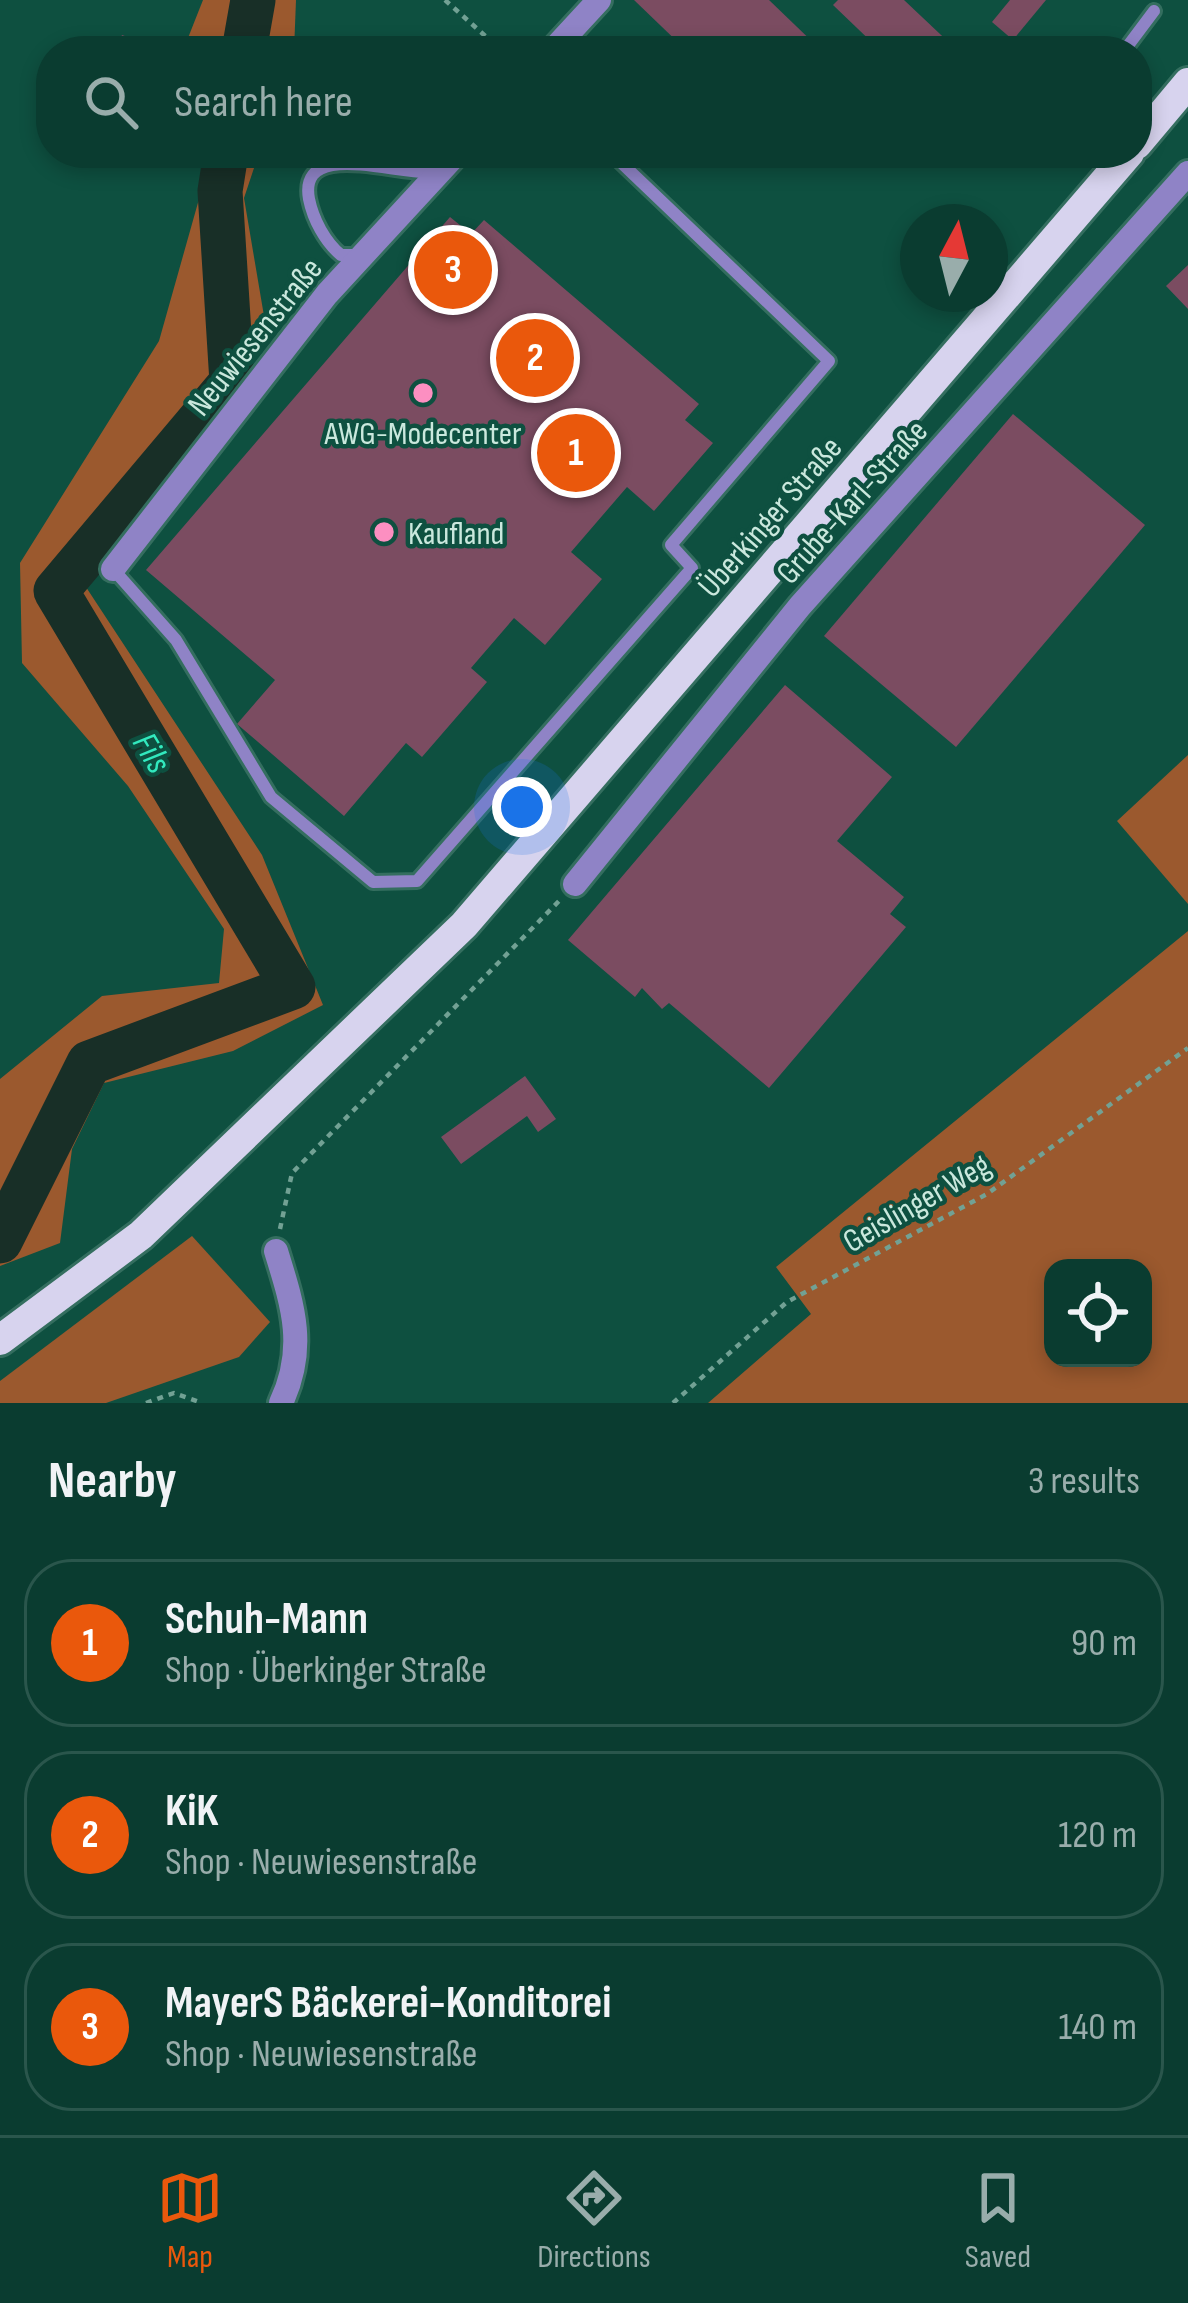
<!DOCTYPE html>
<meta charset="utf-8">
<style>
body{margin:0;font-family:"Sofia Sans Condensed",sans-serif;background:#18473c;color:#f1f3f6}
.controls{position:absolute;right:36px;bottom:36px;display:grid;overflow:hidden;border-radius:24px;box-shadow:0 6px 18px #0003}
.controls button{width:108px;height:108px;display:grid;place-items:center;padding:0;border:0;border-bottom:3px solid #2a564c;background:#0a3c30;color:#f1f3f6;font:60px sans-serif}
.compass{position:absolute;left:900px;top:204px;width:108px;height:108px;border-radius:50%;background:#0a3c30;box-shadow:0 6px 18px #0003;rotate:7deg}
.you{position:absolute;left:522px;top:807px;width:42px;height:42px;margin:-30px;border:9px solid #fff;border-radius:50%;background:#1a73e8;box-shadow:0 0 0 18px #1a73e833}
.badge{display:grid;place-items:center;width:78px;height:78px;border-radius:50%;background:#ea580c;color:#fff;font-size:39px;font-weight:700}
.pin{position:absolute;translate:-50% -50%;border:6px solid #fff;box-shadow:0 3px 12px #0006}
.list{margin:0;padding:0;list-style:none}
h2{display:flex;justify-content:space-between;align-items:center;height:156px;margin:0;padding:0 48px;font-size:51px}
h2 small{font-size:39px;font-weight:400;color:#99adab}
.list li{display:grid;grid-template-columns:78px 1fr auto;gap:36px;align-items:center;box-sizing:border-box;height:168px;margin:0 24px 24px;padding:0 24px;border:3px solid #2a564c;border-radius:48px}
.list b{display:block;font-size:45px;white-space:nowrap}
.list p{margin:0;font-size:39px;white-space:nowrap;color:#99adab}
.list em{font-size:39px;font-style:normal;color:#99adab}
.icon{flex:none;width:66px;height:66px;fill:none;stroke:currentColor;stroke-width:2;stroke-linecap:round;stroke-linejoin:round}
.map{position:relative;flex:none;width:1188px;height:1403px;overflow:hidden}
.search{position:absolute;background:#0a3c30;box-shadow:0 6px 18px #0003;left:36px;right:36px;top:36px;height:132px;display:flex;align-items:center;gap:30px;box-sizing:border-box;padding:0 42px;border-radius:48px;color:#99adab;font-size:45px}
.sheet{height:732px;background:#0a3c30}
nav{display:flex;justify-content:space-around;align-items:center;box-sizing:border-box;height:168px;border-top:3px solid #2a564c;background:#0a3c30;font-size:33px;color:#99adab}
nav a{display:grid;justify-items:center;gap:6px}
nav .on{color:#ea580c}
.map>svg:first-child{display:block}
.green{fill:#9b592e;fill-rule:evenodd}
.lines{fill:none;stroke-linecap:round;stroke-linejoin:round}
.river{stroke:#182f27;stroke-width:45}
.building{fill:#7b4c61}
.lane-casing{stroke:#346e5f;stroke-width:18}
.street-casing{stroke:#346e5f;stroke-width:30}
.primary-casing{stroke:#346e5f;stroke-width:36}
.path{stroke:#72a194;stroke-width:4.5;stroke-dasharray:6 6;stroke-linecap:butt}
.lane{stroke:#8f83c6;stroke-width:12}
.street{stroke:#8f83c6;stroke-width:24}
.primary{stroke:#d7d3ee;stroke-width:30}
.poi-dot{fill:#fc8fc1;stroke:#0e5040;stroke-width:4.5}
.labels{text-anchor:middle;stroke-width:9;stroke-linejoin:round;paint-order:stroke}
.street-label{font-size:33px;fill:#cae8dd;stroke:#0e5040}
.poi-label{font-size:33px;fill:#cae8dd;stroke:#0e5040}
.water-label{font-size:36px;font-style:italic;fill:#32e9be;stroke:#0e5040}
</style>
<div class="map">
<svg width="1188" height="1403" viewBox="0 0 1188 1403">
<rect width="100%" height="100%" fill="#0e5040"/>
<g class="green">
<path d="M203,0H296L294,51H189L186,43Z"/>
<path d="M212,153H259L244,198L264,316L231,399L100,531L82,581L262,855L323,1005L233,1051L104,1083L72,1149L60,1243L0,1266V1079L102,996L219,983L224,929L128,786L22,663L20,563L159,341Z"/>
<path d="M1188,755V904L1117,821Z"/>
<path d="M1188,931V1403H708L811,1314L776,1267ZM1053,1268H1143V1358H1053Z"/>
<path d="M192,1236L270,1322L239,1357L106,1403H0V1381Z"/>
</g>
<g class="lines">
<g class="river">
<path d="M244,51L253,0"/>
<path d="M0,1241L89,1063L293,987L56,591L232,382L220,191L226,153"/>
</g>
</g>
<g class="building">
<path d="M634,0H769L822,51H687Z"/>
<path d="M838,0H904L958,51H881L833,5Z"/>
<path d="M1010,0H1046L1013,40L992,22Z"/>
<path d="M122,35L155,47L154,51H115Z"/>
<path d="M450,217L471,234L484,220L699,404L685,420L713,443L654,511L627,487L571,552L602,579L545,645L514,618L471,668L487,682L422,757L406,743L344,816L237,724L275,680L146,570Z"/>
<path d="M1188,265V309L1166,286Z"/>
<path d="M1013,414L1145,525L956,747L824,636Z"/>
<path d="M785,685L892,777L837,841L904,897L890,914L906,927L769,1088L669,1003L662,1009L642,988L635,997L568,940Z"/>
<path d="M525,1076L556,1119L538,1132L527,1116L461,1164L441,1137Z"/>
</g>
<g class="lines">
<g class="lane-casing">
<g id="lane">
<path d="M1124,51L1154,11"/>
<path d="M1025,153L1047,158L1050,153"/>
<path d="M361,255H341C325,242 313,219 309,199C298,138 399,176 433,172"/>
<path d="M113,569L176,640L271,797L373,882L417,881L692,568L671,545L829,361L611,153"/>
</g>
</g>
<g class="street-casing">
<g id="street">
<path d="M552,51L599,0"/>
<path d="M113,569L327,294L457,153"/>
<path d="M575,884L800,606L1188,173"/>
<path d="M276,1251C293,1306 307,1348 281,1403"/>
</g>
</g>
<g class="primary-casing">
<g id="primary">
<path d="M1137,144L1188,83"/>
<path d="M0,1340L141,1235L464,925L1129,153"/>
</g>
</g>
<g class="path">
<path d="M445,0L502,51"/>
<path d="M280,1229L292,1173L559,901"/>
<path d="M146,1403L174,1393L202,1403"/>
<path d="M673,1403L787,1302L987,1194L1188,1048"/>
</g>
<use href="#lane" class="lane"/>
<use href="#street" class="street"/>
<use href="#primary" class="primary"/>
</g>
<g class="poi-dot">
<circle cx="423" cy="393" r="12"/>
<circle cx="384" cy="532" r="12"/>
</g>
<g class="labels">
<g class="street-label">
<text transform="translate(254 336) rotate(-51)" y="12">Neuwiesenstraße</text>
<text transform="translate(851 501) rotate(-48)" y="12">Grube-Karl-Straße</text>
<text transform="translate(769 516) rotate(-49)" y="12">Überkinger Straße</text>
<text transform="translate(916 1202) rotate(-30)" y="12">Geislinger Weg</text>
</g>
<g class="poi-label">
<text x="423" y="444">AWG-Modecenter</text>
<text x="408" y="544" text-anchor="start">Kaufland</text>
</g>
<g class="water-label">
<text transform="translate(153 752) rotate(59)" y="13">Fils</text>
</g>
</g>
</svg>
<div class="controls">
<button><svg class="icon" aria-label="locate" viewBox="0 0 24 24"><circle cx="12" cy="12" r="6"/><path d="M12 2v4M12 18v4M2 12h4M18 12h4"/></svg></button>
</div>
<svg class="compass" viewBox="-18 -18 36 36"><path d="M0-13l5 13h-10z" fill="#e53935"/><path d="M0 13l5-13h-10z" fill="#99adab"/></svg>
<div class="you"></div>
<div class="pin badge" style="left:576px;top:453px">1</div>
<div class="pin badge" style="left:535px;top:358px">2</div>
<div class="pin badge" style="left:453px;top:270px">3</div>
<div class="search"><svg class="icon" aria-label="search" viewBox="0 0 24 24"><circle cx="10" cy="10" r="6"/><path d="M15 15l6 6"/></svg>Search here</div>
</div>
<section class="sheet">
<h2>Nearby<small>3 results</small></h2>
<ul class="list">
<li><span class="badge">1</span><div><b>Schuh-Mann</b><p>Shop · Überkinger Straße</p></div><em>90 m</em></li>
<li><span class="badge">2</span><div><b>KiK</b><p>Shop · Neuwiesenstraße</p></div><em>120 m</em></li>
<li><span class="badge">3</span><div><b>MayerS Bäckerei-Konditorei</b><p>Shop · Neuwiesenstraße</p></div><em>140 m</em></li>
</ul>
</section>
<nav>
<a class="on"><svg class="icon" aria-label="map" viewBox="0 0 24 24"><path d="M3 6l6-2 6 2 6-2v14l-6 2-6-2-6 2zM9 4v14M15 6v14"/></svg>Map</a>
<a><svg class="icon" aria-label="directions" viewBox="0 0 24 24"><path d="M12 3l9 9-9 9-9-9zM9 14v-3h6M13 9l2 2-2 2"/></svg>Directions</a>
<a><svg class="icon" aria-label="saved" viewBox="0 0 24 24"><path d="M7 4h10v16l-5-4-5 4z"/></svg>Saved</a>
</nav>
